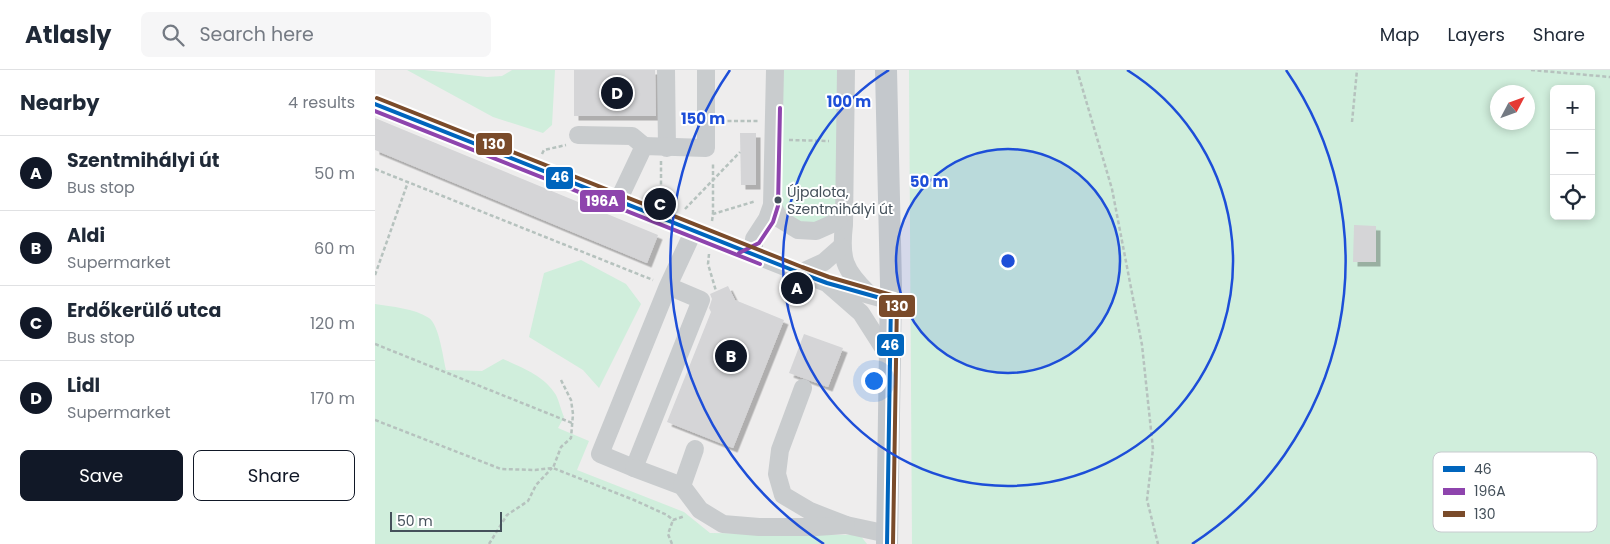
<!DOCTYPE html>
<meta charset="utf-8">
<style>
body{margin:0;font-family:Poppins,sans-serif;background:#f6f6f7;color:#1f2937}
.controls{position:absolute;right:15px;top:15px;display:grid;overflow:hidden;border-radius:8px;box-shadow:0 2px 8px #0003}
.controls button{width:45px;height:45px;display:grid;place-items:center;padding:0;border:0;border-bottom:1px solid #e0e1e3;background:#fff;color:#1f2937;font:25px sans-serif}
.compass{position:absolute;left:1115px;top:15px;width:45px;height:45px;border-radius:50%;background:#fff;box-shadow:0 2px 8px #0003;rotate:49deg}
.scale{position:absolute;left:15px;bottom:12px;width:112px;box-sizing:border-box;padding-left:5px;border:2px solid #44505a;border-top:0;font-size:14px;line-height:18px;white-space:nowrap;color:#44505a;-webkit-text-stroke:4px #fff;paint-order:stroke}
.you{position:absolute;left:498px;top:310px;width:18px;height:18px;margin:-12px;border:4px solid #fff;border-radius:50%;background:#1a73e8;box-shadow:0 0 0 8px #1a73e833}
.badge{display:grid;place-items:center;width:32px;height:32px;border-radius:50%;background:#111827;color:#fff;font-size:16px;font-weight:700}
.pin{position:absolute;translate:-50% -50%;border:2px solid #fff;box-shadow:0 1px 5px #0006}
.list{margin:0;padding:0;list-style:none}
h2{display:flex;justify-content:space-between;align-items:center;height:65px;margin:0;padding:0 20px;font-size:21px}
h2 small{font-size:16px;font-weight:400;color:#747a83}
.list li{display:grid;grid-template-columns:32px 1fr auto;gap:15px;align-items:center;box-sizing:border-box;height:75px;padding:0 20px;border-top:1px solid #e0e1e3}
.list b{display:block;font-size:19px;white-space:nowrap}
.list p{margin:0;font-size:16px;white-space:nowrap;color:#747a83}
.list em{font-size:16px;font-style:normal;color:#747a83}
.actions{display:flex;gap:10px;padding:15px 20px}
.actions a{flex:1;padding:11px 0;border:1px solid #111827;border-radius:8px;text-align:center;font-size:18px;color:#111827}
.actions .main{background:#111827;color:#fff}
.icon{flex:none;width:28px;height:28px;fill:none;stroke:currentColor;stroke-width:2;stroke-linecap:round;stroke-linejoin:round}
.map{position:relative;flex:none;width:1235px;height:474px;overflow:hidden}
header{display:flex;align-items:center;gap:30px;box-sizing:border-box;height:70px;padding:0 25px;background:#fff;border-bottom:1px solid #e0e1e3}
header strong{font-size:24px}
nav{display:flex;gap:28px;margin-inline-start:auto;font-size:18px}
.search{width:350px;height:45px;background:#f6f6f7;display:flex;align-items:center;gap:12px;box-sizing:border-box;padding:0 18px;border-radius:8px;color:#747a83;font-size:19px}
main{display:flex}
aside{flex:1;background:#fff}
.map>svg:first-child{display:block}
.green{fill:#d0eedc;fill-rule:evenodd}
.building{fill:#d5d5d7;filter:url(#shadow)}
.lines{fill:none;stroke-linecap:round;stroke-linejoin:round}
.path{stroke:#b6c2be;stroke-width:2.5;stroke-dasharray:4 2.5;stroke-linecap:butt}
.minor{stroke:#c9ccce;stroke-width:18}
.major{stroke:#c4c8cc;stroke-width:22}
.bus-1-casing{stroke:#fff;stroke-width:8}
.bus-2-casing{stroke:#fff;stroke-width:8}
.bus-3-casing{stroke:#fff;stroke-width:8}
.bus-1{stroke:#0065bd;stroke-width:4}
.bus-2{stroke:#8e44ad;stroke-width:4}
.bus-3{stroke:#7a4b2a;stroke-width:4}
.ring{fill:none;stroke:#1d4ed8;stroke-width:2.5}
.bus-dot{fill:#44505a;stroke:#fff;stroke-width:2}
.labels{text-anchor:middle;stroke-width:4;stroke-linejoin:round;paint-order:stroke}
.bus-label{font-size:14px;fill:#44505a;stroke:#fff;text-anchor:start}
.key{fill:#fff;stroke:#c7cace;stroke-width:1}
.key-label{font-size:14px;fill:#44505a}
.centre{fill:#1d4ed8;stroke:#fff;stroke-width:2.5}
.ring-label{font-size:15px;text-anchor:middle;font-weight:bold;fill:#1d4ed8;stroke:#fff;stroke-width:4;stroke-linejoin:round;paint-order:stroke}
.line-badge{stroke:#fff;stroke-width:2}
.badge-label{font-size:14px;text-anchor:middle;font-weight:bold;fill:#fff}
</style>
<header>
<strong>Atlasly</strong>
<div class="search"><svg class="icon" aria-label="search" viewBox="0 0 24 24"><circle cx="10" cy="10" r="6"/><path d="M15 15l6 6"/></svg>Search here</div>
<nav><a>Map</a><a>Layers</a><a>Share</a></nav>
</header>
<main>
<aside>
<h2>Nearby<small>4 results</small></h2>
<ul class="list">
<li><span class="badge">A</span><div><b>Szentmihályi út</b><p>Bus stop</p></div><em>50 m</em></li>
<li><span class="badge">B</span><div><b>Aldi</b><p>Supermarket</p></div><em>60 m</em></li>
<li><span class="badge">C</span><div><b>Erdőkerülő utca</b><p>Bus stop</p></div><em>120 m</em></li>
<li><span class="badge">D</span><div><b>Lidl</b><p>Supermarket</p></div><em>170 m</em></li>
</ul>
<div class="actions"><a class="main">Save</a><a>Share</a></div>
</aside>
<div class="map">
<svg width="1235" height="474" viewBox="0 0 1235 474">
<defs>
<filter id="shadow"><feDropShadow dx="4.5" dy="4.5" stdDeviation="0" flood-color="#0004"/></filter>
</defs>
<rect width="100%" height="100%" fill="#eeeded"/>
<g class="green">
<path d="M32,0H49L112,7L127,6L137,0H180L177,55L168,63L118,47Z"/>
<path d="M400,0H471L469,141L441,161L405,149Z"/>
<path d="M534,0H1235V474H537ZM1179,19H1216V146H1179ZM1122,22H1152V52H1122Z"/>
<path d="M206,190L251,214L266,234L224,318L208,300L154,267L169,203Z"/>
<path d="M0,234C17,237 39,238 54,248C64,255 68,287 71,300L107,301L128,289C146,297 170,306 181,325C184,331 186,340 189,347L183,358L214,371L202,400L309,442L335,463L485,465L492,474H0Z"/>
</g>
<g class="building">
<path d="M199,0H280L281,46H199Z"/>
<path d="M0,48L283,165L272,193L0,80Z"/>
<path d="M365,63H381V115H366Z"/>
<path d="M979,155L1001,156V192H978Z"/>
<path d="M353,216L360,230L409,250L358,378L292,352L336,242L334,238L337,229L335,224Z"/>
<path d="M429,264L468,278L453,317L414,303Z"/>
</g>
<g class="lines">
<g class="path">
<path d="M702,0L737,119L767,275L778,379L772,430L783,474"/>
<path d="M1156,0L1235,7"/>
<path d="M346,51H383"/>
<path d="M977,52L982,0"/>
<path d="M414,70L454,71"/>
<path d="M167,84L169,80L191,75"/>
<path d="M286,91V129H288"/>
<path d="M0,99L278,210"/>
<path d="M310,139L365,82"/>
<path d="M338,144V93"/>
<path d="M337,151L338,144L381,131"/>
<path d="M334,184L333,194L341,221"/>
<path d="M0,205L33,112"/>
<path d="M0,274L197,353"/>
<path d="M186,310L196,330L198,344L196,368L186,377L178,398L259,430L292,445L298,450L310,446"/>
<path d="M0,350L126,399L160,400L178,398"/>
<path d="M114,474L132,445L153,431L161,415L177,398"/>
<path d="M297,474L293,464L298,450"/>
</g>
<g class="minor">
<path d="M291,0L292,78"/>
<path d="M471,0L469,155C465,188 469,200 493,223"/>
<path d="M0,34L425,203L452,213L516,231"/>
<path d="M203,65L257,66L269,76"/>
<path d="M243,131L269,76L331,78V0"/>
<path d="M397,135L405,149L423,160L441,161L459,153L469,141"/>
<path d="M379,185V169L392,149L397,135L400,0"/>
<path d="M425,203L449,192L466,177"/>
<path d="M454,215L486,243L516,290"/>
<path d="M293,216L326,230L259,398L225,384L293,216L319,160"/>
<path d="M428,318L405,380L402,404L408,425L435,441L471,455L513,464"/>
<path d="M259,398L307,416L325,440L348,454L384,457H441L471,455"/>
<path d="M307,416L320,379"/>
</g>
<path class="major" d="M511,0L516,215L512,474"/>
<g class="bus-1-casing">
<path id="bus-1" d="M0,34L425,203L452,213L516,231L512,474"/>
</g>
<g class="bus-2-casing">
<g id="bus-2">
<path d="M0,41L385,194"/>
<path d="M364,183L384,173L398,152L403,136L405,38"/>
</g>
</g>
<g class="bus-3-casing">
<path id="bus-3" d="M2,28L427,197L454,207L520,226L522,231L518,474"/>
</g>
<use href="#bus-1" class="bus-1"/>
<use href="#bus-2" class="bus-2"/>
<use href="#bus-3" class="bus-3"/>
</g>
<circle cx="633" cy="191" r="112" fill="#1d4ed8" fill-opacity=".12"/>
<g class="ring">
<circle cx="633" cy="191" r="112"/>
<path d="M752 0A225 225 0 1 1 514 0"/>
<path d="M449 474A337 337 0 0 1 355 0M911 0A337 337 0 0 1 817 474"/>
</g>
<circle class="bus-dot" cx="403" cy="130" r="4.5"/>
<g class="labels">
<g class="bus-label">
<text x="412" y="127">Újpalota,<tspan x="412" dy="17">Szentmihályi út</tspan></text>
</g>
</g>
<rect x="1058" y="382" width="164" height="80" rx="8" class="key"/>
<rect x="1068" y="396" width="22" height="6" fill="#0065bd"/>
<rect x="1068" y="418" width="22" height="7" fill="#8e44ad"/>
<rect x="1068" y="441" width="22" height="6" fill="#7a4b2a"/>
<g class="key-label">
<text x="1099" y="404">46</text>
<text x="1099" y="426">196A</text>
<text x="1099" y="449">130</text>
</g>
<circle cx="633" cy="191" r="8" class="centre"/>
<g class="ring-label">
<text x="474" y="37">100 m</text>
<text x="328" y="54">150 m</text>
<text x="554" y="117">50 m</text>
</g>
<g class="line-badge">
<rect x="100" y="62" width="38" height="24" rx="5" fill="#7a4b2a"/>
<rect x="170" y="96" width="29" height="24" rx="5" fill="#0065bd"/>
<rect x="204" y="119" width="47" height="24" rx="5" fill="#8e44ad"/>
<rect x="503" y="224" width="38" height="24" rx="5" fill="#7a4b2a"/>
<rect x="501" y="263" width="29" height="24" rx="5" fill="#0065bd"/>
</g>
<g class="badge-label">
<text x="119" y="79">130</text>
<text x="185" y="112">46</text>
<text x="227" y="136">196A</text>
<text x="522" y="241">130</text>
<text x="515" y="280">46</text>
</g>
</svg>
<div class="controls">
<button>+</button>
<button>−</button>
<button><svg class="icon" aria-label="locate" viewBox="0 0 24 24"><circle cx="12" cy="12" r="6"/><path d="M12 2v4M12 18v4M2 12h4M18 12h4"/></svg></button>
</div>
<svg class="compass" viewBox="-18 -18 36 36"><path d="M0-13l5 13h-10z" fill="#e53935"/><path d="M0 13l5-13h-10z" fill="#747a83"/></svg>
<div class="scale">50 m</div>
<div class="you"></div>
<div class="pin badge" style="left:422px;top:218px">A</div>
<div class="pin badge" style="left:356px;top:286px">B</div>
<div class="pin badge" style="left:285px;top:134px">C</div>
<div class="pin badge" style="left:242px;top:23px">D</div>
</div>
</main>
